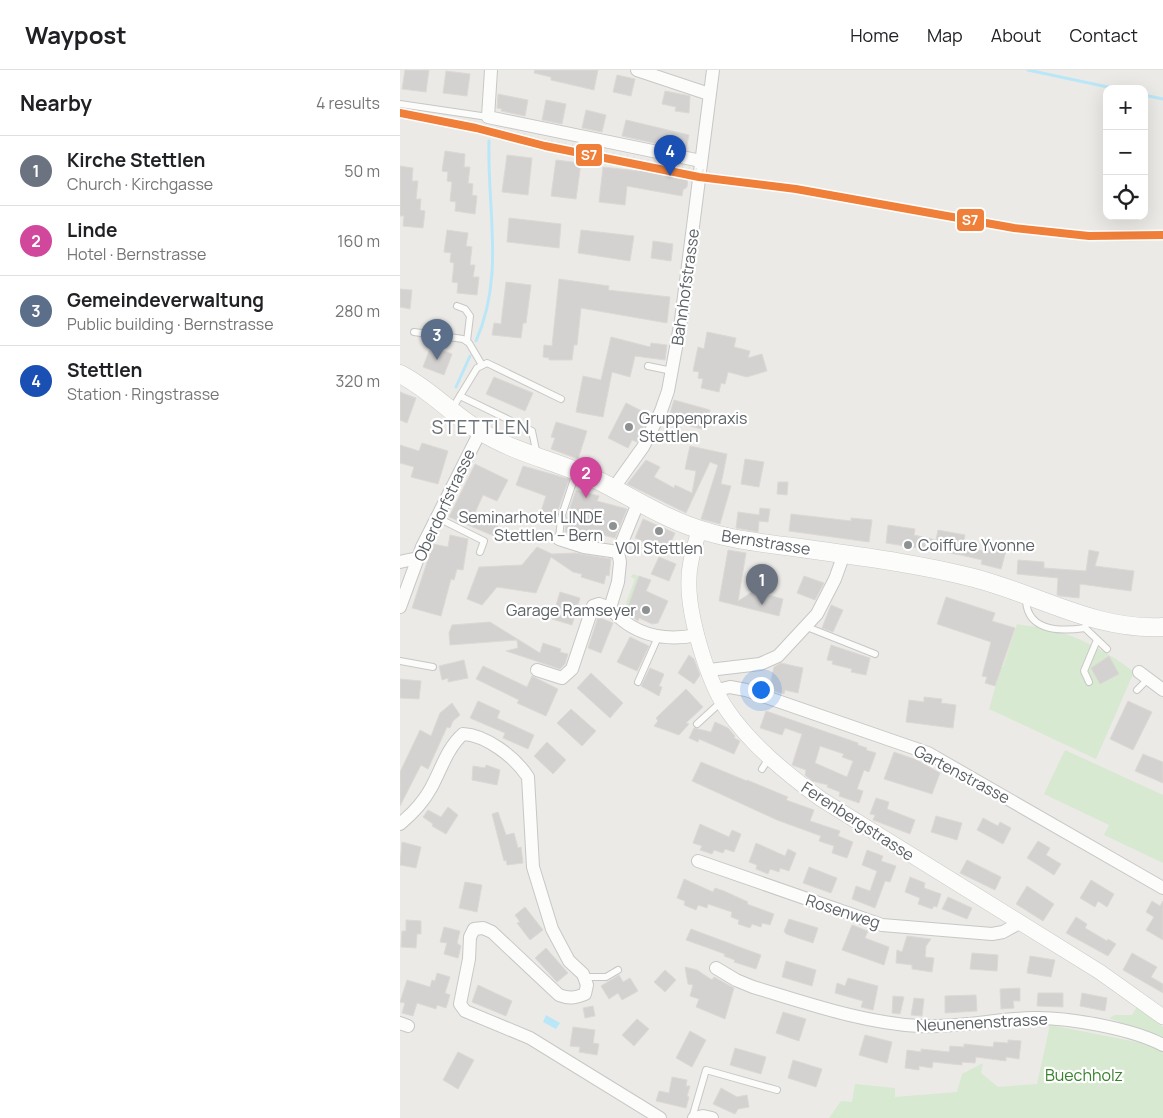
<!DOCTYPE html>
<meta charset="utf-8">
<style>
body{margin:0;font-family:Manrope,sans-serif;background:#f6f6f6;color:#202124}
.controls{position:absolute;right:15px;top:15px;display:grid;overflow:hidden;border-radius:10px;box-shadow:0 5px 20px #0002}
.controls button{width:45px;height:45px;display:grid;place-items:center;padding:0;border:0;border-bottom:1px solid #e0e0e0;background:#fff;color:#202124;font:25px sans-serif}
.you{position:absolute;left:360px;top:619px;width:18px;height:18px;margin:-12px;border:4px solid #fff;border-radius:50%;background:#1a73e8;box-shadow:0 0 0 8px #1a73e833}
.badge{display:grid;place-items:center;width:32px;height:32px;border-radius:50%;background:#0b8043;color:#fff;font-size:16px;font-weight:700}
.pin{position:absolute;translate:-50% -41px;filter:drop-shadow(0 1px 2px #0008)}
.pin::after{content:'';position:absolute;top:26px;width:18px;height:15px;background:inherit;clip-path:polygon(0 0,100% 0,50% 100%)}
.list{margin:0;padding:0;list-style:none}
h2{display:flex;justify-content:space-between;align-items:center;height:65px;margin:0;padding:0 20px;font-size:21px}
h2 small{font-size:16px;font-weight:400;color:#757577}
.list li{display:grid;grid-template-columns:32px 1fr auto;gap:15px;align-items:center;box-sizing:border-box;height:70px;padding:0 20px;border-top:1px solid #e0e0e0}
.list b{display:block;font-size:19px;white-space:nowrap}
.list p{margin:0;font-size:16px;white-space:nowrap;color:#757577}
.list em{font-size:16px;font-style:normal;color:#757577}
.icon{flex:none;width:28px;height:28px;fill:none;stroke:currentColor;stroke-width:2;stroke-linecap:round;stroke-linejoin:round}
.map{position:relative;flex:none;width:763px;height:1048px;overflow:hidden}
header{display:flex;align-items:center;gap:30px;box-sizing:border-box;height:70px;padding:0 25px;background:#fff;border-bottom:1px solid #e0e0e0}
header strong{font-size:24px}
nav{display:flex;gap:28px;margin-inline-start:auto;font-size:18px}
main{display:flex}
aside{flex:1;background:#fff}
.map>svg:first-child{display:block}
.green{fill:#d7e9d0}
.water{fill:#b9e7f8}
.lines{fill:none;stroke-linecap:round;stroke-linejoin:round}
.stream{stroke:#b9e7f8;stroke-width:3}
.building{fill:#d4d2d0;stroke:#dcd9d5;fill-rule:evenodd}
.service-casing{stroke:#c7c7c7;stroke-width:8}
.minor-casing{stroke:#c7c7c7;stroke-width:14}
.tertiary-casing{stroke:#c7c7c7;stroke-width:16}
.secondary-casing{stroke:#c8c9c9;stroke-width:19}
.service{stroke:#fcfcfb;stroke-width:6}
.minor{stroke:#fcfcfb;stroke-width:12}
.tertiary{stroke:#fcfcfb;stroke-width:15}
.secondary{stroke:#fcfcfb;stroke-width:18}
.rail{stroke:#e3e2e2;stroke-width:3;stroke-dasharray:1 6;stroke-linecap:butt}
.rail-1-casing{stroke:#fff;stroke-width:11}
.rail-1{stroke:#f07f3a;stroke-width:8}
.poi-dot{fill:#8e9192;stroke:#fff;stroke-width:2}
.labels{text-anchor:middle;stroke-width:4.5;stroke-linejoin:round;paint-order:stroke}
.street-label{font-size:16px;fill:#5b6165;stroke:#fff}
.poi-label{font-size:16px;fill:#5b6165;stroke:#fff;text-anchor:start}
.park-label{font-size:16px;fill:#38822e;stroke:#fff}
.quarter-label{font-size:19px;letter-spacing:1px;fill:#6c7377;stroke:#fff}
.line-badge{stroke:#fff;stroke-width:2}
.badge-label{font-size:14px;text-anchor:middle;font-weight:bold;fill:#fff}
</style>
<header>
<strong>Waypost</strong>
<nav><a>Home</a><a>Map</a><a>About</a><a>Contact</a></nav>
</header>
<main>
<aside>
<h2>Nearby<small>4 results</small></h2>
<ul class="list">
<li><span class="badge" style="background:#6b7280">1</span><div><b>Kirche Stettlen</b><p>Church · Kirchgasse</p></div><em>50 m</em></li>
<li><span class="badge" style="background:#d1479c">2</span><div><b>Linde</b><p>Hotel · Bernstrasse</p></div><em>160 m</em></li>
<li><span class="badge" style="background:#5c6f8a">3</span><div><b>Gemeindeverwaltung</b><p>Public building · Bernstrasse</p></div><em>280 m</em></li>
<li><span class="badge" style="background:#1a4fb4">4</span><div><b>Stettlen</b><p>Station · Ringstrasse</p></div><em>320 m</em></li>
</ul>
</aside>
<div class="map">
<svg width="763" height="1048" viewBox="0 0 763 1048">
<rect width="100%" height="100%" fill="#eceae6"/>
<g class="green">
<path d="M233,504L239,506L223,549L221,546L235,509L231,507Z"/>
<path d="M617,554C628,557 638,556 647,558C679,567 709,582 734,602L696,689L589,639L601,597H603Z"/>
<path d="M665,680L763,725V793L704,765L709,755L644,724Z"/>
<path d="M737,937L763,957V969L709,948L715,945H732Z"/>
<path d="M650,955L752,975L763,981V1048H429L441,1031L452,1032L455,1014L495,1018V1027L557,1022L562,1004L583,993L581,1003L598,1017L637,1014Z"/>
</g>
<path class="water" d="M146,945L160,953L156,959L143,952Z"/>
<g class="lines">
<g class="stream">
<path d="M628,0L717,19"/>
<path d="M744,25L763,29"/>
<path d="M76,271C105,205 87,141 89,71"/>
<path d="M56,317L70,286"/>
</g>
</g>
<g class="building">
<path d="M5,0H29L26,22L2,19Z"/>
<path d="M135,0H198L194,20L151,10V7L134,3Z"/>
<path d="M46,1L70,4L67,26L43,23Z"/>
<path d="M217,5L235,9L231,26L213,22Z"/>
<path d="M265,21L290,26L289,43L275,41L276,37L262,34Z"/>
<path d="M98,24L128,30L125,46L101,41L102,39L97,38Z"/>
<path d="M146,30L166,34L162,54L142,50Z"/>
<path d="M186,40L206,45L202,62L182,58Z"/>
<path d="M226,50L289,65L286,80L222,66Z"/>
<path d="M45,81L65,84L64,97H70L68,113L73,114L72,125L77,126L75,144L55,141L56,132L50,131L52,112L47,111L48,102L42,101Z"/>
<path d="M107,85L132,88L128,125L102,122Z"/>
<path d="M156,90L181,93L176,129L151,126Z"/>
<path d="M0,96L13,98L12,111H18L16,129H21L20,140L25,141L23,158L3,156L4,146H0Z"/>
<path d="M203,97L239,101L242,99L288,108L287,117L283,120L282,126L227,116L225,135L199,132Z"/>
<path d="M109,148L161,154L159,178L107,172Z"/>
<path d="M47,160L68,163L66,176L72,177L70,195H75L73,207H79L77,225L57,223L58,213L52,212L54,193L50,192L51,183L44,182Z"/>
<path d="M181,160L234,166L230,191L178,183Z"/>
<path d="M253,171L273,174L271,191L251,188Z"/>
<path d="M159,209L209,216L208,220L270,227L267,253L181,238L177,275H174L172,290H149V288L143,287L144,275L152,276Z"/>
<path d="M106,212L131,215L126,253H123L121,268L92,265L94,253L101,254Z"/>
<path d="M0,219L12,220L10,239L0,237Z"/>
<path d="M307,262L336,268L334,277L350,281L348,288L362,284L367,301L347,307L328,302L325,314L321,313L319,322L301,318L303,309L298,308L299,302L293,301L298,277L304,279Z"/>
<path d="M211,267L250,277L251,273L267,275L265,290L235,286L230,307L212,302L203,347L176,342L183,306L201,310Z"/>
<path d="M31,276L52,284L44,305L23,297Z"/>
<path d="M94,307L133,323L125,341L86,324Z"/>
<path d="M0,322L16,328L7,353L0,350Z"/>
<path d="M274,330L310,340L305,360L268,350Z"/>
<path d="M226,333L250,345L237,372L232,370L228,378L208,368Z"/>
<path d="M156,352L187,361L178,389L151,379L155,368L151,367Z"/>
<path d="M22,373L48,381L38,414L11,407L14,397L0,393V375L19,381Z"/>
<path d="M290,376L327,384L321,414L331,416L320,454L301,449L318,395L310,392L286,443L227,414L246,390L260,397L254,407L274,418L275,415L292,423L296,401L285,399Z"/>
<path d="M345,389L364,392L359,417L341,414Z"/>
<path d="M75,394L108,410L97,431L83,425L74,445L98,456L94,466L49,447Z"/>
<path d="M123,396L169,409L156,446L141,441L146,426L116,415Z"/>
<path d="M378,412H388L387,425L377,424Z"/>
<path d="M176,420L199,426L197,431L227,439L215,468L191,462L189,469L165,462L166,449Z"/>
<path d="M360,438L370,439L368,452L359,451L358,462L336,458L338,442L359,445Z"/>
<path d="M391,444L451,451V448L472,450L469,472L389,461Z"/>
<path d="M243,449L275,463L267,482L235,468Z"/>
<path d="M488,455L515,459L514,465L536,470L538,460L565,465L563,476L584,481L587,472L607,477L601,499L581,494L582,490L561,485L486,473Z"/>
<path d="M50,465L68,469L63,500L57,499L54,510L51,509L41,546L12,538L33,474L48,477Z"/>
<path d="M137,477L152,484L175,483L211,489L209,506L206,505L204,514L181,507L182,504L173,502L151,487L136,523L97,517L82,535L67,529L79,497L122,495Z"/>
<path d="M328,480L346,483L338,531L354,521L383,529L379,546L319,531Z"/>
<path d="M689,480L699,482L695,496L734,501L731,521L680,514L679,528L660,526L657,525L658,508L617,504L618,490L644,492V498L686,501Z"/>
<path d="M259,487L276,494L269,511L251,504Z"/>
<path d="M239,506L251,510L246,521L268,531L258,553L252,554L239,548L238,551L226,542Z"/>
<path d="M404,506L424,513L415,530L397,523Z"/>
<path d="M160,522L180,528L172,555L152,549Z"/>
<path d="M546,527L595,543L592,551L615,558L595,616L585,613L587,607L582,606L591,572L537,554Z"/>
<path d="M431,535L443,540L433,562L422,558Z"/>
<path d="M198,547L213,553L201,583L188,578Z"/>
<path d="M90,552L140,583L143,573L161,579L160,582L168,584L165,594L160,599L106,581L118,578L117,570L50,575L49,563L52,555Z"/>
<path d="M230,567L249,576L237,601L217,592Z"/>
<path d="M431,575L470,588L466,605L451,602L452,599L432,594L433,591L427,590Z"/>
<path d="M289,585L294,589L300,605L294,614L278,603Z"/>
<path d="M709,586L719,604L700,614L691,598Z"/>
<path d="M64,590L68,608L48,612V608L42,610L39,596Z"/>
<path d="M381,593L403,598L398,623L385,620L384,624L369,619L374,597Z"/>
<path d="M83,596L127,617L132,606L158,619L146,646L117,633L119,630L76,609Z"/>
<path d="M250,598L264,604L259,616L262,617L259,626L241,616Z"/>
<path d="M191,603L223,633L210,648L177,618Z"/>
<path d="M0,609L21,611L19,629L0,628Z"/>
<path d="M286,619L303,637L286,653L289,654L279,665L254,656L258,651L256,648Z"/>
<path d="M524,627L542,629L541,633L556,635L553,658L506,652L509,630L524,632Z"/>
<path d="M78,631L100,641L97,648L134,665L128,679L103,668L105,663L70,648Z"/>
<path d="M728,631L752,642L733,680L710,669Z"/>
<path d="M52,633L60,645L53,651L50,658L47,657L28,699L21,695L0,736V702L20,660L31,666L40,643Z"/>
<path d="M171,639L196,661L182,676L157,653Z"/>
<path d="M366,641L458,673V675L467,678L466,680L476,683L469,702L464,700L457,719L463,721L459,733L439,726L440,722L427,717L428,715L412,711L405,705L406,700L392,695L402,664L385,658L382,665L360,658ZM420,676L444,684L442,687L453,691L447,707L415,693Z"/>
<path d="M315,652L328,658L335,666L334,668L340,671L334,684L299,669L298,672L289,668L294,658L311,662Z"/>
<path d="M147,672L166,690L153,704L134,686Z"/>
<path d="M494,682L517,690L540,703L532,724L484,709Z"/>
<path d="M743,684L763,692V713L735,701Z"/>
<path d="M301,692L347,711V710L388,727L386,730L414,740L410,751L440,761L438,766L453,772L447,788L432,783L434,776L419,771L421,766L377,750L292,711Z"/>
<path d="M86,695L100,700L97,715L72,710L73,696L85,698Z"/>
<path d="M476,728L489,732L487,739L515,750L510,764L473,750L475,745L470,744Z"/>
<path d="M48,737L58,745L46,764L32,756L33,754L23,747L28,740L41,747Z"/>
<path d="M98,742L106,765L114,763L118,778L121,777L123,793L107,795L106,790L104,791L92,744Z"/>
<path d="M536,746L562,753L557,770L531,762Z"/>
<path d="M583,748L598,756L600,752L611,758L603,774L577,760Z"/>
<path d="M300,754L329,767L332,760L341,764L334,782L325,779L323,783L314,780L312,784L300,780L302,776L293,773Z"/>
<path d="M638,771L650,778L646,785L661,794L654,805L627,788Z"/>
<path d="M2,772L21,777L16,798L0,795Z"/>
<path d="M356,773L385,786L388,779L396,783L389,801L380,798L379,802L370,799L368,804L356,799L357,795L349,792Z"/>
<path d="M467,780L483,786L481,791L496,796L490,812L485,811L475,838L452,829L456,816L470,821L477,801L462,795Z"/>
<path d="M567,790L601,807L595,820L560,803Z"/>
<path d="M409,797L437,808L431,823L403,813Z"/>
<path d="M510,807L525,813L524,818L541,824L537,837L534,836L532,839L518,834L520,828L505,822Z"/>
<path d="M284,809L313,822L315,818L324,821L348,832L347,834L374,844L370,855L362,853L361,857L352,854L350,858L338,854L339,850L331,847L332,842L308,834L307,838L298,835L296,840L284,835L285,831L277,828Z"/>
<path d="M691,810L714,824L707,837L698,831L695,837L680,828Z"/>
<path d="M65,812L82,815L77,842L59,838Z"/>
<path d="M627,816L654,834L643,851L616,834Z"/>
<path d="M548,827L572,838L567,849L542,839Z"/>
<path d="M752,831L760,836L763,831V870L746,860L754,847L746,842Z"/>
<path d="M125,837L143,860L130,870L117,853L120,852L115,845Z"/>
<path d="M676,847L687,854L685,858L707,871L708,869L716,874L708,886L666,863Z"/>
<path d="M389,849L418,858L413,873L386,864L384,861Z"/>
<path d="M6,850L21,851V864H17L16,878L1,877L2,861H6Z"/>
<path d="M452,855L468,861L465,868L489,877L484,895L442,880Z"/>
<path d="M44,857L60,861L57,873L61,876L58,888L44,884L47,873L40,872Z"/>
<path d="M291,859L361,885L356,899L334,892L335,890L324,886L325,884L286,870Z"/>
<path d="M507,866L531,869L526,876L525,887L534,888L532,902L512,899V895L496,893L497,880L502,882Z"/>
<path d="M146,878L168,903L157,912L135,888Z"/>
<path d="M572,883L598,885L597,901L570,899Z"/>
<path d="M732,883L757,897L751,907L763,914V923L723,900Z"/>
<path d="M630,886L655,890L651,907L627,903Z"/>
<path d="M386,891L416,900L412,916L382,907Z"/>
<path d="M285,897L297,900L312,910L314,907L334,918L325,949L296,937L299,929L290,926L293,915L288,914Z"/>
<path d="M265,900L276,910L265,922L254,912Z"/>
<path d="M37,903L50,907L45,923L50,925L46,938L37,935L36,939L17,933L13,946L2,943L5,933L0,932L7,910L30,917L32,910L35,911Z"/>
<path d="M219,905L223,912L230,908L238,921L222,930L218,923L209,929L201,916Z"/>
<path d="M448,908L478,916L473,940L461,937L463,931L435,923L437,913L445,916Z"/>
<path d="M78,915L112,931L106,946L72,932Z"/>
<path d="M620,918V931H613L614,938L601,939L600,919Z"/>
<path d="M638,923H663V937L637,936Z"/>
<path d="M682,923L707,928L705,941L680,936Z"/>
<path d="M576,925L577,941L545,943V926Z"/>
<path d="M493,926L504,927L500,944L492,943Z"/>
<path d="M514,928L524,929L522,946L511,945Z"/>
<path d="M193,936L195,946L185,948L183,938Z"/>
<path d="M383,942L406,949L399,971L376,963Z"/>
<path d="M237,949L249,959L234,976L222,965Z"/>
<path d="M173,957L195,960L193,973L199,974L197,985L179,982L180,977L170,976Z"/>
<path d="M290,961L306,970L292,997L276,988Z"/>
<path d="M465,965L492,972L487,993L459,985Z"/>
<path d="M608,970L621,971L619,989L606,987V991L576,987L575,993L562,992V995L533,992L532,998L519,996V1000L505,998L507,980L521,982V979L549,982L550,976L564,977V974L593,977L594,972L608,973Z"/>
<path d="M335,978L366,987L361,1004L330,995Z"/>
<path d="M58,982L74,990L58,1019L43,1010Z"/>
<path d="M393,990L422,999L416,1017L388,1008Z"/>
<path d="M272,1007L287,1010L286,1016H290L287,1026L289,1027L286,1038L256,1031L259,1021L269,1023Z"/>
<path d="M321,1018L337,1027L347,1025L349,1037L338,1039L335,1044L313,1034Z"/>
</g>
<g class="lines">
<g class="service-casing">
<g id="service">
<path d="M0,34L88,47"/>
<path d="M57,236L65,239L70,246L67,271"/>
<path d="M14,262L63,269L69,273L82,295"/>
<path d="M248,296L272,301"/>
<path d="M60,326L132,361L137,385"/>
<path d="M52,339L77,298L87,293L161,329"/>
<path d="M36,447L84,471L80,482"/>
<path d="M159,469L161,448L176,403"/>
<path d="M626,525C624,561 658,562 685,558"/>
<path d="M686,555L685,558L707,579"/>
<path d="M407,557L475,584"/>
<path d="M0,591L33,597"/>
<path d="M238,612L258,567"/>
<path d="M689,612L684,601L697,570"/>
<path d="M737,620L749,608"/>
<path d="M297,654L321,632"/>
<path d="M362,699L369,688"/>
<path d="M184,907H206L218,900"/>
<path d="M292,1048L306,1000L377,1020"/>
</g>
</g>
<g class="minor-casing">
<g id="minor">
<path d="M91,0L88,47L301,91"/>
<path d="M237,0L309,24"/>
<path d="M213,419L243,377L261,341L268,321L281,250L313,0"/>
<path d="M238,433L218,482L220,492L218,512L210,538C232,564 263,572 297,565"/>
<path d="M159,469L184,477L218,482"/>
<path d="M0,492L18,488"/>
<path d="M0,537L22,477L80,362"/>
<path d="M137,600L162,608L172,599L193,536L199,534L210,538"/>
<path d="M309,600L360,594L378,586L417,544L435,509L444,484"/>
<path d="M739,602L763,620"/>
<path d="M317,620L330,617L346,620L528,683L763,818"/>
<path d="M0,754C12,744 24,731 31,718C41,700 47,678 63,664C86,665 115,687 128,707L133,797L152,859L169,891L183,904L187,915L185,924C175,928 169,929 159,925L92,862L83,858L74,859L70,867L69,889L60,934L65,941L130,968L260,1048"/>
<path d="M298,791L482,855L592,864L603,862L621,852"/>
<path d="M316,898L336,910L353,917C407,933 463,953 519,956C557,958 595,949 633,948C668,947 733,959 763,975"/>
<path d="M0,953L8,956"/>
<path d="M294,1048L303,1046L312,1048"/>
</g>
</g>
<g class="tertiary-casing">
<path id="tertiary" d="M299,460C295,476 289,491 289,508C287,543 307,610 327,640C351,675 387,704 421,729L700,902L763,947"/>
</g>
<g class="secondary-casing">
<path id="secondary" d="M0,304C30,319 51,344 80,361C115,383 156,391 193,408C231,426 266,451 308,462C338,471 370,474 401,478C457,486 515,493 570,507C636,523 694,561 763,557"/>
</g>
<use href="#service" class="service"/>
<use href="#minor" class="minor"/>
<use href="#tertiary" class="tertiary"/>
<use href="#secondary" class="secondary"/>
<path class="rail" d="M0,43L77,54L163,73L396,119"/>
<g class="rail-1-casing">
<path id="rail-1" d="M0,43L76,58L145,76L299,107L396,119L614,158L689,166L763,165"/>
</g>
<use href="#rail-1" class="rail-1"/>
</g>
<g class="poi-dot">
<circle cx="229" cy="357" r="5"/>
<circle cx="213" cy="456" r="5"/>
<circle cx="259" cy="461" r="5"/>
<circle cx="508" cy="475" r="5"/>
<circle cx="246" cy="540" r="5"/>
</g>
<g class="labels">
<g class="street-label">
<text transform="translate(285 217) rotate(-82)" y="6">Bahnhofstrasse</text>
<text transform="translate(44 435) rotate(-65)" y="6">Oberdorfstrasse</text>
<text transform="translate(366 472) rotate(9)" y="6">Bernstrasse</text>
<text transform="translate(562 704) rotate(28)" y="6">Gartenstrasse</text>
<text transform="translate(458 751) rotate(33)" y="6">Ferenbergstrasse</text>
<text transform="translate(443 841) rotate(18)" y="6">Rosenweg</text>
<text transform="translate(582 952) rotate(-3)" y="6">Neunenenstrasse</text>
</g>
<g class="poi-label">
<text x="239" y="354">Gruppenpraxis<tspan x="239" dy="18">Stettlen</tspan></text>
<text x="203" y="453" text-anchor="end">Seminarhotel LINDE<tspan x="203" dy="18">Stettlen – Bern</tspan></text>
<text x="518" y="481">Coiffure Yvonne</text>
<text x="259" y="484" text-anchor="middle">VOI Stettlen</text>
<text x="236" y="546" text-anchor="end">Garage Ramseyer</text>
</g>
<g class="park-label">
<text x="684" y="1011">Buechholz</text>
</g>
<g class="quarter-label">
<text x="81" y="364">STETTLEN</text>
</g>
</g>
<g class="line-badge">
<rect x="175" y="73" width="28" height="24" rx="5" fill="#f07f3a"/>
<rect x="556" y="138" width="29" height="24" rx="5" fill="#f07f3a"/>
</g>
<g class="badge-label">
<text x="189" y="90">S7</text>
<text x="570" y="155">S7</text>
</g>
</svg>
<div class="controls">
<button>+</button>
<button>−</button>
<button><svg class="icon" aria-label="locate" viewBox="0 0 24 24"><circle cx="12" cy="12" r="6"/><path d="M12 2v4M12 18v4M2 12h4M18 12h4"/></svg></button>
</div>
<div class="you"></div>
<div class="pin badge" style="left:362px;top:535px;background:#6b7280">1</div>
<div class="pin badge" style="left:186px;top:428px;background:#d1479c">2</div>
<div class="pin badge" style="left:37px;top:290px;background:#5c6f8a">3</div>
<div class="pin badge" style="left:270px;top:106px;background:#1a4fb4">4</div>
</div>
</main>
